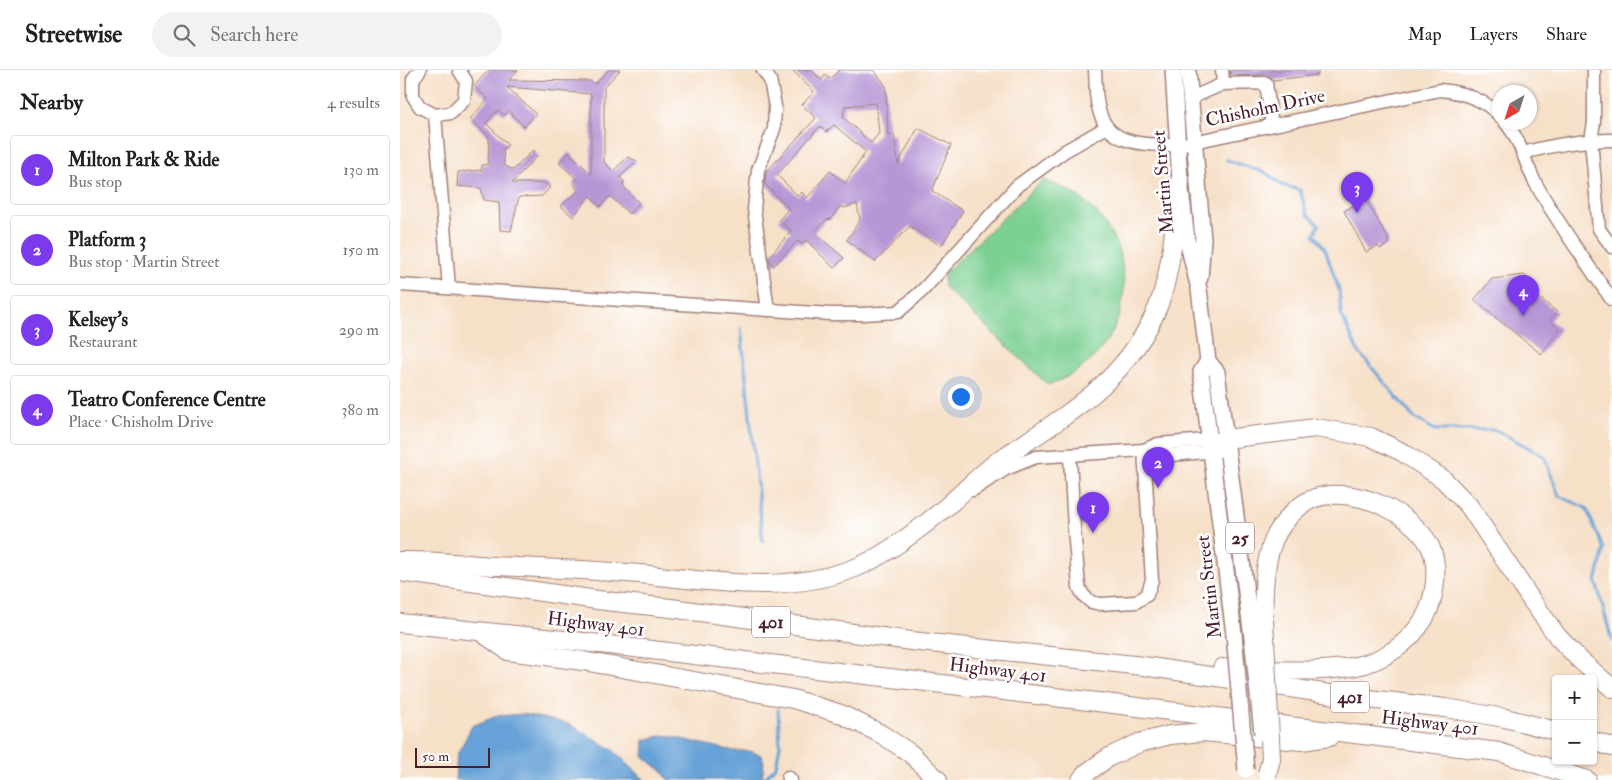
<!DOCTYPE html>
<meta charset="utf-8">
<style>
body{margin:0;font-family:"IM FELL Double Pica",serif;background:#f2f2f2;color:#202124}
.controls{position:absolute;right:15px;bottom:15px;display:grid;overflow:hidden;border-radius:5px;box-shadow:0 1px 4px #0004}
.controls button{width:45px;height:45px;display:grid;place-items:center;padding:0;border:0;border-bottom:1px solid #e0e0e0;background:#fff;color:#202124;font:25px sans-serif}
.compass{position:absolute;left:1092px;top:15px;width:45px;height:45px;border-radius:50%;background:#fff;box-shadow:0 1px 4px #0004;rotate:219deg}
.scale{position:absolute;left:15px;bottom:12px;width:75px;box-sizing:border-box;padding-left:5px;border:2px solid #4a1f2b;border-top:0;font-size:14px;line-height:18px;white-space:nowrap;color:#4a1f2b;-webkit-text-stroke:4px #fff;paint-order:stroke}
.you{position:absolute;left:560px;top:326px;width:18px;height:18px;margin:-12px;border:4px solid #fff;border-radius:50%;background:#1a73e8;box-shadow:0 0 0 8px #1a73e833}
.badge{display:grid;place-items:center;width:32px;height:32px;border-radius:50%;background:#7c3aed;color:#fff;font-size:16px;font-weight:700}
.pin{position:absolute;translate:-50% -41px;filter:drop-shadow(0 1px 2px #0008)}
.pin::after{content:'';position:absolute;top:26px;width:18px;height:15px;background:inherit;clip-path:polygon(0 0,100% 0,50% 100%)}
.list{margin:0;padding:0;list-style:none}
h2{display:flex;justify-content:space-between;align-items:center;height:65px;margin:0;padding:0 20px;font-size:21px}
h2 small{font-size:16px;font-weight:400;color:#757577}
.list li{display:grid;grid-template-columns:32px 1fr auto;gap:15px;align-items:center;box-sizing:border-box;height:70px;margin:0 10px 10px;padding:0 10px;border:1px solid #e0e0e0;border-radius:5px}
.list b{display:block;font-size:19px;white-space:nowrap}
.list p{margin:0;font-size:16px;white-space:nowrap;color:#757577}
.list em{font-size:16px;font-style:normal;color:#757577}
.icon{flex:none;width:28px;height:28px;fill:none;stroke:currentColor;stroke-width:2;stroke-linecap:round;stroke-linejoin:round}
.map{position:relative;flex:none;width:1212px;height:710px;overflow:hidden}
header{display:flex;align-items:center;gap:30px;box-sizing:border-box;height:70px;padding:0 25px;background:#fff;border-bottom:1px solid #e0e0e0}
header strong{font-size:24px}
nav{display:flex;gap:28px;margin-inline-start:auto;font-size:18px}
.search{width:350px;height:45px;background:#f2f2f2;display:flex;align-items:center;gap:12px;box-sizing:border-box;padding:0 18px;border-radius:28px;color:#757577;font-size:19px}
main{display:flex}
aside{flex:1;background:#fff}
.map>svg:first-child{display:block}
.green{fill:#7cd093;stroke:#63785f}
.water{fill:#66a2d7;stroke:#586081}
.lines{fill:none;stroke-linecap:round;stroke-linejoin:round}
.stream{stroke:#66a2d7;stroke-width:3}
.building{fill:#b697d6;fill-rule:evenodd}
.minor-casing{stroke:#a0807a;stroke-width:15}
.major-casing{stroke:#a0807a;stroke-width:18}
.highway-casing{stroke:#a0807a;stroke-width:20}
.minor{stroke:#fff;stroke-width:12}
.major{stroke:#fff;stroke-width:15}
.highway{stroke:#fff;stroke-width:18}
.major-bridge-casing{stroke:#a0807a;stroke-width:18;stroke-linecap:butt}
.highway-bridge-casing{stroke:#a0807a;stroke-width:20;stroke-linecap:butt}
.major-bridge{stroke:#fff;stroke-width:15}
.highway-bridge{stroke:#fff;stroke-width:18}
.labels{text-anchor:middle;stroke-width:5;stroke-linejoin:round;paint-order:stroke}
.shield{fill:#fff;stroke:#80626b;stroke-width:1}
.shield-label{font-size:18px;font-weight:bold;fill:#4a1f2b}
.street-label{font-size:19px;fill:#4a1f2b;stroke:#fff}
</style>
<header>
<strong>Streetwise</strong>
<div class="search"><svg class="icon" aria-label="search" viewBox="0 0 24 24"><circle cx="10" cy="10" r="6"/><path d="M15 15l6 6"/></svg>Search here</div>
<nav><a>Map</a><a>Layers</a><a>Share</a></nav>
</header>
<main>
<aside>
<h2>Nearby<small>4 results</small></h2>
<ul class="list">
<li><span class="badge">1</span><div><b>Milton Park &amp; Ride</b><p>Bus stop</p></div><em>130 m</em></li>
<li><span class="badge">2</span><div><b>Platform 3</b><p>Bus stop · Martin Street</p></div><em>150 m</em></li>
<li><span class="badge">3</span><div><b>Kelsey's</b><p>Restaurant</p></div><em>290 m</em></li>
<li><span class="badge">4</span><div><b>Teatro Conference Centre</b><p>Place · Chisholm Drive</p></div><em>380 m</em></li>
</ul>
</aside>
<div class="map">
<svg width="1212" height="710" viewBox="0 0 1212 710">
<rect width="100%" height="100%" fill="#fff"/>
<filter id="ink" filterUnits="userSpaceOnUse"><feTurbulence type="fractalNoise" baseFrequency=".02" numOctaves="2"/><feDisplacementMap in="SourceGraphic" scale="10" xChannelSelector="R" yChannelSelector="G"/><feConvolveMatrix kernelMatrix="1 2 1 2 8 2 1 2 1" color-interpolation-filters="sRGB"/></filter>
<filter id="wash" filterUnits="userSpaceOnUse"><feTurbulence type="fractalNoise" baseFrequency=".0096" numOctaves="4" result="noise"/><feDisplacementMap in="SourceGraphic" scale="20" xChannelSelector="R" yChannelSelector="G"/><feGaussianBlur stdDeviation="1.12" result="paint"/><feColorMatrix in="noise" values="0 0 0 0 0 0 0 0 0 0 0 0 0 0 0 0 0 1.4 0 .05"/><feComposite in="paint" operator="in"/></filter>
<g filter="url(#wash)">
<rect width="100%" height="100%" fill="#f6e0c8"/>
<path class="green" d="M643,110C748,141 752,280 648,315L544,217V204Z"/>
<g class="water">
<path d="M123,644L169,654L212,679L245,710H55L57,685L72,656L97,646Z"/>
<path d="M264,665L334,681H350L361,685L364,692L362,710H268L263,702L243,686L244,670Z"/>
</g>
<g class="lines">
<g class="stream">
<path d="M827,90L866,103L882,115L900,120L907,144L919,155L914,164L925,179L939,220L941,244L958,281L1014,348L1035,360H1096L1144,386L1159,426L1186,438L1204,479L1196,512L1212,571"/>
<path d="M341,259L363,472"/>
<path d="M363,710L376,696L380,675L378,640"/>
</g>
</g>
<g id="blocks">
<g class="building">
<path d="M89,0H118L109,10L190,11L195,14L208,0H220L204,17V92L213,101L228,87L237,91L220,107L224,111L223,116L239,133L229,144L210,126L200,137L190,126L173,147L161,136L178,121L173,112L177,109L159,93L169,82L191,104V24L107,17L136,44L124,57L109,41L104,45L98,40L86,53L108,75L103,79L104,95L113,100L133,80L138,85L112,113H145L150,117L142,126L119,127L111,161L100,160L99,132L84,130L81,118L57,116L58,102L82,100V95L88,94L89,67L70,49L88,29L74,16Z"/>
<path d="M392,0H411L422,10L425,5L430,9L439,0H473L481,9L486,16L488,66L494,64L498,94L518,58L551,75L532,121L563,141L541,176L510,156L475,192L447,170L460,150L457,134L444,138L440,136L431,149L426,150L414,162L444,188L434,198L406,170L402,174L397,171L374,196L370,192L369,187L391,161L379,150L389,138L365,114L366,102L416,48L402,35L414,22ZM476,33L479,63L471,73L443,47L445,36ZM434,55L466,82L445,113L430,101L407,128L402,122L398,126L377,105L420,56L426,62Z"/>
<path d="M843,0H918V5L873,10L870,6L866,5L831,6L830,1Z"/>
<path d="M965,128L989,170L987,171L989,174L980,179L978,176L966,182L944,141Z"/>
<path d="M1124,205L1131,211L1127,218L1157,242L1150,250L1160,259L1141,284L1074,230L1092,209Z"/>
</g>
</g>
</g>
<g filter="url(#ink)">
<use href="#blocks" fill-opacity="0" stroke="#a0807a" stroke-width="1"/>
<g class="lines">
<g class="minor-casing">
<g id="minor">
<path d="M20,0L13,9V26L20,37L35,45L51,43L64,30L66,11L59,0"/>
<path d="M363,0L370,10L375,36L374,59L358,100L354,139L368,240"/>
<path d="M695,0C696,15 695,32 701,46C712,77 752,75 779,75L1040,20C1062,22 1084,29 1100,46"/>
<path d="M822,0L823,14L866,13L872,55"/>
<path d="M1194,0V52L1191,70L1199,159L1212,177"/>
<path d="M791,28L823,14"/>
<path d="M35,45L49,218"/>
<path d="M1105,52C1121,70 1125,94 1136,114C1158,154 1186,192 1212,230"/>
<path d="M1123,83C1152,75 1181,70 1212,70"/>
<path d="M0,215L430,244H463L498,242L523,220L617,116L665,81L707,57"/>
<path d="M744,380L760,386L828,380"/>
<path d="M670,386L674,459L679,517L683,525L691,532L700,534L736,532L747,525L752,510L744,380"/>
<path d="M573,420L606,399L636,387L744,380L758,374L818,369"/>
<path d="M388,707L391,710"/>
</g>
</g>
<g class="major-casing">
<g id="major">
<path d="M773,0L780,111L787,170L799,219L808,291L817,302L852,567"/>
<path d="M788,0L803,169L800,208"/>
<path d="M808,291L801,302L834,564"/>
</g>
</g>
<g class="highway-casing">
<g id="highway">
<path d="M826,369L916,358L971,367L1002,382L1043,409L1069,436L1132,531L1158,567L1180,590L1212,618"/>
<path d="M0,491C31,490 63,494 94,496C142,498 191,500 239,504C311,511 386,525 455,498C483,487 523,457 546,437C564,422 579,405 598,391C663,347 729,311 759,234C772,199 775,149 780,111"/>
<path d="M0,502L205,531L271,538L511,571L743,596L943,626L1045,638L1105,648L1156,661"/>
<path d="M0,553L183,572L697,632L1099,682L1187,710"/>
<path d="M81,562L108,581L183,591L393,629L441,644L481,664L510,683L538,710"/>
<path d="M822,598C865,599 923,605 965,594C990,586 1010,571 1024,549C1035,530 1040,497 1030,476C1012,442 953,415 915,428C895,435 877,458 871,477C862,506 863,538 865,568"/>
<path d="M1193,671L1212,677"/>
<path d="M681,710L685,704L709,687L739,673L770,665L803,662L901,671L929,667"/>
</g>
</g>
<use href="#minor" class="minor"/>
<use href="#major" class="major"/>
<use href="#highway" class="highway"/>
<g class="major-bridge-casing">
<g id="major-bridge">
<path d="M834,564L846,700"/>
<path d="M852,567L862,663"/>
</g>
</g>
<g class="highway-bridge-casing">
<path id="highway-bridge" d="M865,568L871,689L867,704"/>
</g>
<use href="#major-bridge" class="major-bridge"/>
<use href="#highway-bridge" class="highway-bridge"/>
</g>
</g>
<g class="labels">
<g class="shield">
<rect x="826" y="452.5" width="28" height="31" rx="4"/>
<rect x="352" y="536.5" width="38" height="31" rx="4"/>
<rect x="931" y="611.5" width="38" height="31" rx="4"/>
</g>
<g class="shield-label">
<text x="840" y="474">25</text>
<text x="371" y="558">401</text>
<text x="950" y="633">401</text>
</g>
<g class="street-label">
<text transform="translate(865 37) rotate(-12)" y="7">Chisholm Drive</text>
<text transform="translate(762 112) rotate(-95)" y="7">Martin Street</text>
<text transform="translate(808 517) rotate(-97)" y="7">Martin Street</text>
<text transform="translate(196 553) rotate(7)" y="7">Highway 401</text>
<text transform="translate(598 599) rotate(7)" y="7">Highway 401</text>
<text transform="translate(1030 652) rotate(7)" y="7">Highway 401</text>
</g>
</g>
</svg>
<div class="controls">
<button>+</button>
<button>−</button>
</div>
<svg class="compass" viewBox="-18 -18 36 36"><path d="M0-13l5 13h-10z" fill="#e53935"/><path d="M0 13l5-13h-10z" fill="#757577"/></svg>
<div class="scale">50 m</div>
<div class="you"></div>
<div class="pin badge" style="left:693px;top:463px">1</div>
<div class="pin badge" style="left:758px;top:418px">2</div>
<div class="pin badge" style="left:957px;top:143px">3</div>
<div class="pin badge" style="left:1123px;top:246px">4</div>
</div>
</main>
